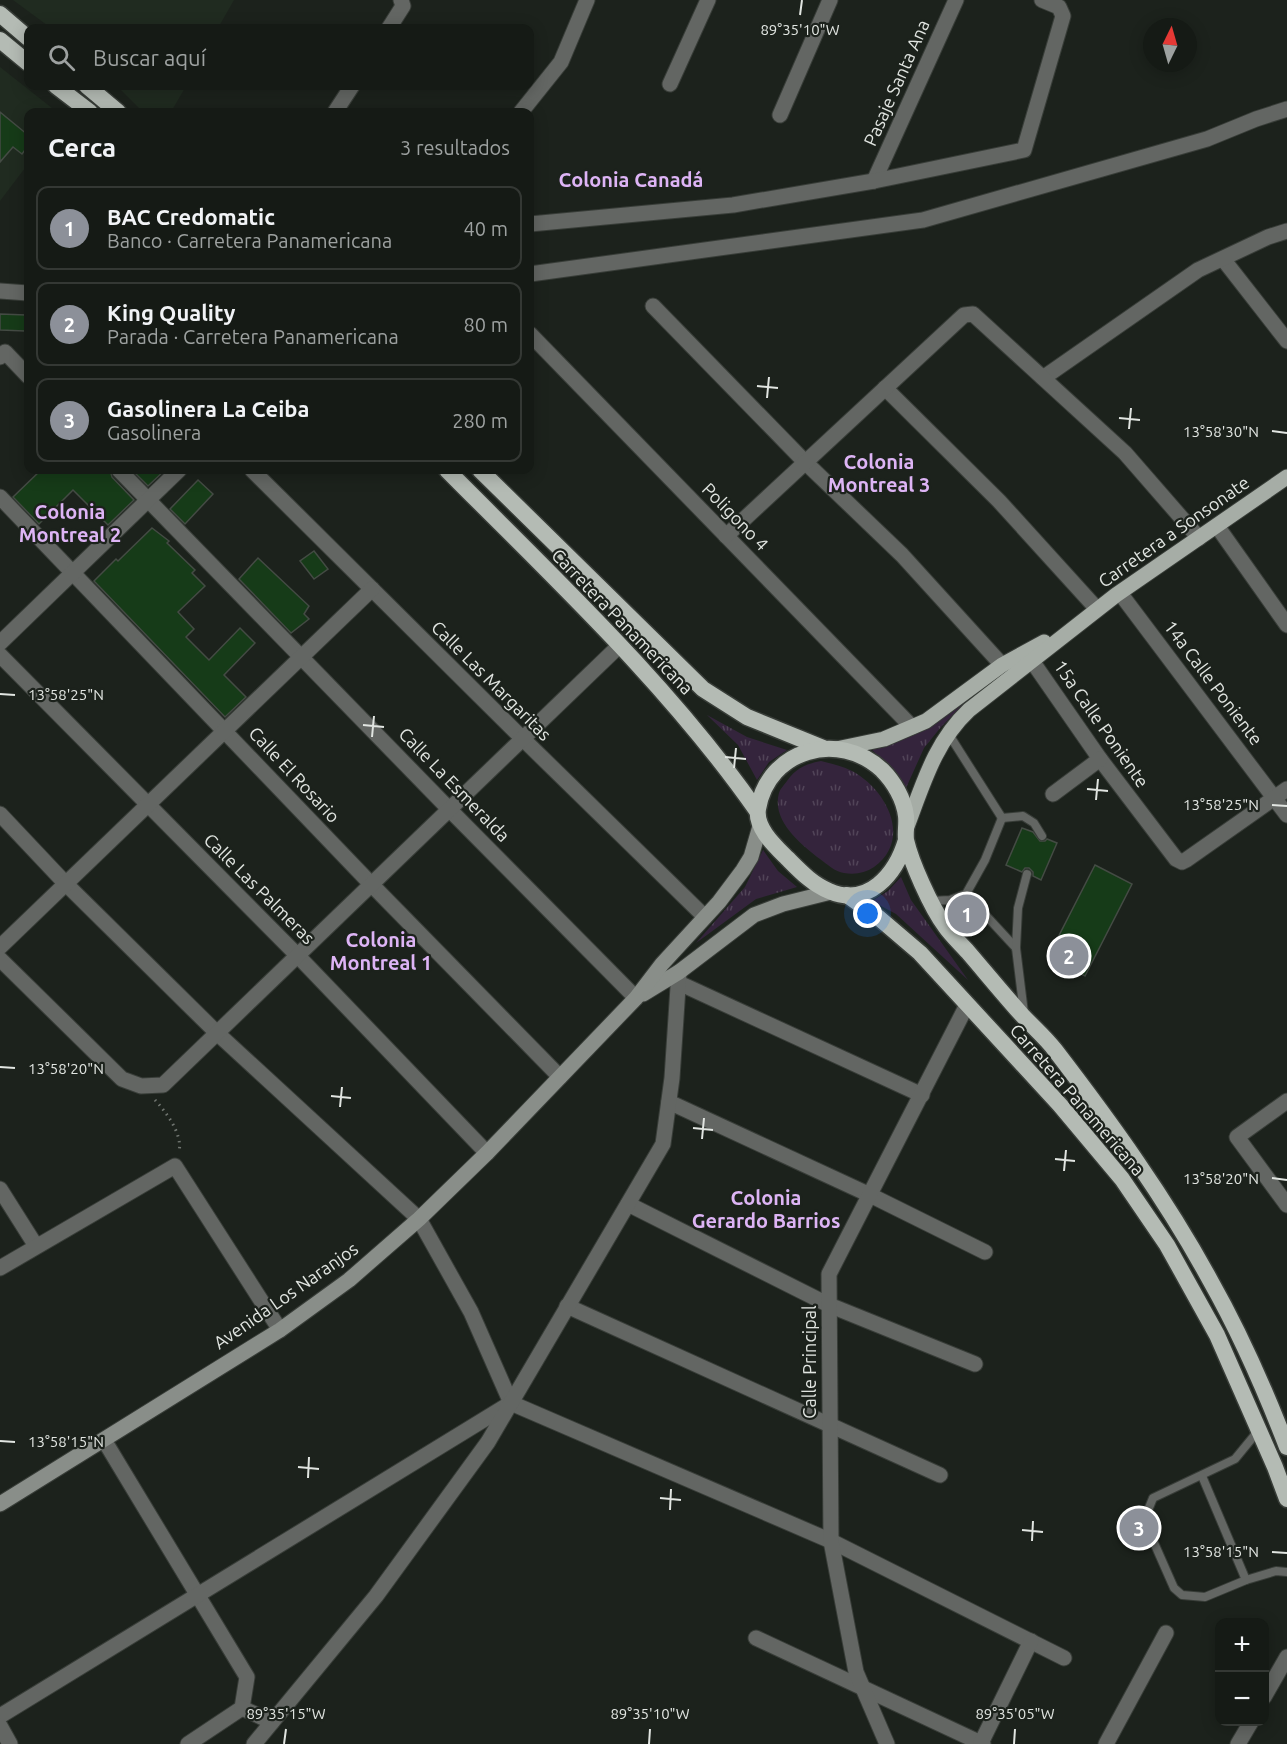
<!DOCTYPE html>
<html lang="es">
<meta charset="utf-8">
<style>
body{margin:0;font-family:Ubuntu,sans-serif;background:#1e231e;color:#f1f3f6}
.controls{position:absolute;right:18px;bottom:18px;display:grid;overflow:hidden;border-radius:12px;box-shadow:0 3px 15px #0003}
.controls button{width:54px;height:54px;display:grid;place-items:center;padding:0;border:0;border-bottom:2px solid #343834;background:#151a15;color:#f1f3f6;font:30px sans-serif}
.compass{position:absolute;left:1143px;top:18px;width:54px;height:54px;border-radius:50%;background:#151a15;box-shadow:0 3px 15px #0003;rotate:5deg}
.you{position:absolute;left:868px;top:914px;width:21px;height:21px;margin:-15px;border:4px solid #fff;border-radius:50%;background:#1a73e8;box-shadow:0 0 0 9px #1a73e833}
.badge{display:grid;place-items:center;width:39px;height:39px;border-radius:50%;background:#8c9099;color:#fff;font-size:20px;font-weight:700}
.pin{position:absolute;translate:-50% -50%;border:3px solid #fff;box-shadow:0 2px 6px #0006}
.list{margin:0;padding:0;list-style:none}
h2{display:flex;justify-content:space-between;align-items:center;height:78px;margin:0;padding:0 24px;font-size:26px}
h2 small{font-size:20px;font-weight:400;color:#9da1a0}
.list li{display:grid;grid-template-columns:39px 1fr auto;gap:18px;align-items:center;box-sizing:border-box;height:84px;margin:0 12px 12px;padding:0 12px;border:2px solid #343834;border-radius:12px}
.list b{display:block;font-size:22px;white-space:nowrap}
.list p{margin:0;font-size:20px;white-space:nowrap;color:#9da1a0}
.list em{font-size:20px;font-style:normal;color:#9da1a0}
.icon{flex:none;width:33px;height:33px;fill:none;stroke:currentColor;stroke-width:2;stroke-linecap:round;stroke-linejoin:round}
.map{position:relative;flex:none;width:1287px;height:1744px;overflow:hidden}
.search{position:absolute;background:#151a15;box-shadow:0 3px 15px #0003;left:24px;top:24px;width:510px;height:66px;display:flex;align-items:center;gap:15px;box-sizing:border-box;padding:0 21px;border-radius:12px;color:#9da1a0;font-size:22px}
.panel{position:absolute;background:#151a15;box-shadow:0 3px 15px #0003;left:24px;top:108px;width:510px;height:366px;border-radius:12px}
.map>svg:first-child{display:block}
.built{fill:#202b20}
.grass{fill:url(#grass-tufts)}
.building{fill:#163b18;stroke:#444b44;stroke-width:1.5}
.lines{fill:none;stroke-linecap:round;stroke-linejoin:round}
.service-casing{stroke:#383d38;stroke-width:10}
.minor-casing{stroke:#383d38;stroke-width:17}
.tertiary-casing{stroke:#383d38;stroke-width:17}
.secondary-casing{stroke:#383d38;stroke-width:17}
.primary-casing{stroke:#383d38;stroke-width:17}
.trunk-casing{stroke:#383d38;stroke-width:19}
.path{stroke:#717671;stroke-width:3;stroke-dasharray:1.5 4.5;stroke-linecap:butt}
.service{stroke:#636663;stroke-width:8}
.minor{stroke:#636663;stroke-width:15}
.tertiary{stroke:#636663;stroke-width:15}
.secondary{stroke:#898e89;stroke-width:15}
.primary{stroke:#a6ada6;stroke-width:15}
.trunk{stroke:#b4bbb4;stroke-width:16}
.ticks{fill:none;stroke:#e1e5e1;stroke-width:2}
.labels{text-anchor:middle;stroke-width:4.5;stroke-linejoin:round;paint-order:stroke}
.street-label{font-size:18px;fill:#e1e5e1;stroke:#1c221c}
.neighbourhood-label{font-size:20px;font-weight:bold;fill:#ddb4f5;stroke:#1c221c}
.ticks-label{font-size:15px;text-anchor:middle;fill:#e1e5e1;stroke:#1c221c;stroke-width:4.5;stroke-linejoin:round;paint-order:stroke}
</style>
<div class="map">
<svg width="1287" height="1744" viewBox="0 0 1287 1744">
<defs>
<pattern id="grass-tufts" width="24" height="20" patternUnits="userSpaceOnUse" patternTransform="scale(1.5)"><rect width="24" height="20" fill="#34243c"/><path d="M3 7l-1-3M5 7V3M7 7l1-3M15 17l-1-3M17 17v-4M19 17l1-3" fill="none" stroke="#514458"/></pattern>
</defs>
<rect width="100%" height="100%" fill="#1c221c"/>
<g class="built">
<path d="M13,0H234L218,28H51Z"/>
<path d="M0,67L57,112H28V164L0,201Z"/>
<path d="M117,86H186L171,112H143Z"/>
</g>
<g class="grass">
<path d="M973,695L941,727L924,748L906,788L898,775L871,749L911,736Z"/>
<path d="M707,715L747,737L787,750L769,762L757,780L738,745Z"/>
<path d="M821,761C832,764 842,766 852,771C886,789 913,839 874,867C865,873 855,875 844,873C835,872 827,864 820,859C802,845 771,821 779,793C780,789 785,784 787,781C796,768 806,764 821,761Z"/>
<path d="M763,850L778,871L797,887L756,899L696,943L745,887Z"/>
<path d="M901,877L911,900L968,980L896,914L872,901L888,891Z"/>
</g>
<g class="building">
<path d="M0,112L28,135V146L22,154L13,147L0,162Z"/>
<path d="M0,314L26,315L25,331L0,330Z"/>
<path d="M41,470H110L112,477L134,500L108,525L73,490L39,524L13,497Z"/>
<path d="M132,470H165L148,486Z"/>
<path d="M198,480L213,494L185,524L170,509Z"/>
<path d="M152,528L169,541L167,543L195,570L192,573L205,586L178,612L194,629L186,637L209,660L240,628L255,643L224,675L246,697L225,717L94,581L116,559L118,561Z"/>
<path d="M314,551L328,569L314,579L300,561Z"/>
<path d="M258,558L309,606L304,614L309,619L291,633L239,579Z"/>
<path d="M1022,828L1033,832L1040,841H1045L1047,839L1057,843L1041,880L1033,876V872L1029,868H1025L1022,872L1006,865Z"/>
<path d="M1095,865L1132,884L1085,976L1048,957Z"/>
</g>
<g class="lines">
<g class="service-casing">
<g id="service">
<path d="M948,733L1002,818"/>
<path d="M1002,818L1023,816L1034,823L1042,836"/>
<path d="M966,894L1016,948"/>
<path d="M931,901L950,900L966,894L985,860L1002,818"/>
<path d="M1024,1013L1016,948L1018,908L1027,874"/>
<path d="M1258,1431L1235,1459L1153,1498L1144,1520L1174,1588L1182,1595L1205,1597L1246,1580L1276,1571L1287,1572"/>
<path d="M1202,1476L1246,1580"/>
</g>
</g>
<g class="minor-casing">
<g id="minor">
<path d="M389,28L403,6L401,0"/>
<path d="M670,84L708,0"/>
<path d="M335,112L352,86"/>
<path d="M521,112L561,62L587,0"/>
<path d="M780,115L830,0"/>
<path d="M874,181L956,0"/>
<path d="M530,224L733,205L874,181L1024,150L1063,16L1059,7L1042,0"/>
<path d="M1223,259L1287,341"/>
<path d="M530,274L923,220L1207,139L1256,119L1287,109"/>
<path d="M0,291L28,293"/>
<path d="M653,306L805,462L902,555L1002,665"/>
<path d="M530,334L912,727"/>
<path d="M0,357L5,352L28,376"/>
<path d="M1043,378L1198,270L1268,237L1287,231"/>
<path d="M885,388L999,501L1097,609"/>
<path d="M119,470L449,809L636,998"/>
<path d="M252,470L522,738L705,917"/>
<path d="M0,497L371,884L560,1077"/>
<path d="M1217,526L1287,625"/>
<path d="M726,536L964,315L973,314L1125,453L1199,538"/>
<path d="M1120,593L1287,815"/>
<path d="M0,643L179,470"/>
<path d="M0,655L297,955L487,1153"/>
<path d="M1032,661L1100,759L1176,859L1182,862L1186,860L1287,789"/>
<path d="M1053,794L1100,759"/>
<path d="M0,814L66,884L217,1033L419,1219L471,1312L511,1403L831,1541L1064,1658"/>
<path d="M0,947L372,589"/>
<path d="M0,959L122,1079L141,1086L163,1085L620,645"/>
<path d="M679,983L922,1095"/>
<path d="M1287,1101L1237,1137L1287,1205"/>
<path d="M669,1102L870,1195L985,1252"/>
<path d="M0,1189L36,1246"/>
<path d="M628,1204L829,1305L975,1364"/>
<path d="M0,1268L175,1166L280,1330"/>
<path d="M567,1306L940,1475"/>
<path d="M104,1440L247,1677L242,1708L188,1744"/>
<path d="M756,1638L983,1744"/>
<path d="M1264,1697L1287,1657"/>
<path d="M242,1708L272,1722"/>
<path d="M0,1716L511,1403"/>
<path d="M0,1726L10,1744"/>
<path d="M981,1743L1031,1641"/>
<path d="M887,1744L856,1672L831,1541L829,1274L967,1005"/>
<path d="M1106,1744L1166,1633"/>
<path d="M1238,1744L1251,1722"/>
</g>
</g>
<g class="tertiary-casing">
<path id="tertiary" d="M254,1744L376,1596L488,1442L663,1144L672,1078L679,972"/>
</g>
<g class="secondary-casing">
<g id="secondary">
<path d="M643,994L679,972L754,915L783,904L831,892"/>
<path d="M0,1504L280,1330L349,1280L419,1219L487,1153L636,998L662,964L719,902L743,870L751,857L760,826"/>
</g>
</g>
<g class="primary-casing">
<g id="primary">
<path d="M836,749L884,739L926,721L1002,665L1044,642"/>
<path d="M906,829C923,785 934,743 969,710L1116,595L1287,477"/>
</g>
</g>
<g class="trunk-casing">
<g id="trunk">
<path d="M0,14L28,38"/>
<path d="M0,40L28,63"/>
<path d="M56,86L90,112"/>
<path d="M87,86L118,112"/>
<path d="M447,470C555,579 669,685 757,811"/>
<path d="M480,470L703,689L747,717L823,748"/>
<path d="M906,840C896,874 868,908 829,891C812,884 800,871 787,858C775,846 755,828 758,809C768,749 839,730 882,770C894,782 904,799 906,816C907,824 905,832 906,840C911,862 931,907 945,926C951,935 961,944 968,952C986,973 1004,995 1022,1015C1033,1027 1045,1037 1055,1050C1111,1123 1166,1199 1210,1280C1240,1333 1265,1390 1287,1447"/>
<path d="M847,895L879,918L920,953L1060,1105L1122,1179L1167,1245L1217,1335L1275,1467L1287,1499"/>
</g>
</g>
<path class="path" d="M155,1100C166,1112 183,1134 179,1152"/>
<use href="#service" class="service"/>
<use href="#minor" class="minor"/>
<use href="#tertiary" class="tertiary"/>
<use href="#secondary" class="secondary"/>
<use href="#primary" class="primary"/>
<use href="#trunk" class="trunk"/>
</g>
<path class="ticks" d="M800,15L802,0M757,386L778,388M767,398L769,377M1119,418L1140,420M1129,429L1131,408M1272,431L1287,433M0,694L15,695M363,725L384,727M372,737L374,716M725,757L746,759M734,768L736,748M1087,789L1108,791M1096,800L1098,779M1272,805L1287,806M0,1067L15,1068M331,1096L351,1098M340,1107L342,1087M693,1128L713,1130M702,1139L704,1118M1055,1159L1075,1161M1064,1171L1066,1150M1272,1178L1287,1180M0,1441L15,1442M298,1467L319,1469M308,1478L309,1457M660,1498L681,1500M670,1510L671,1489M1022,1530L1043,1532M1032,1541L1033,1521M1272,1552L1287,1553M284,1744L286,1729M649,1744L650,1729M1014,1744L1015,1729"/>
<g class="labels">
<g class="street-label">
<text transform="translate(897 83) rotate(-66)" y="6">Pasaje Santa Ana</text>
<text transform="translate(735 517) rotate(46)" y="6">Poligono 4</text>
<text transform="translate(1174 532) rotate(-35)" y="6">Carretera a Sonsonate</text>
<text transform="translate(622 622) rotate(46)" y="6">Carretera Panamericana</text>
<text transform="translate(491 681) rotate(45)" y="6">Calle Las Margaritas</text>
<text transform="translate(1213 683) rotate(53)" y="6">14a Calle Poniente</text>
<text transform="translate(1101 724) rotate(55)" y="6">15a Calle Poniente</text>
<text transform="translate(294 775) rotate(47)" y="6">Calle El Rosario</text>
<text transform="translate(454 785) rotate(46)" y="6">Calle La Esmeralda</text>
<text transform="translate(259 889) rotate(45)" y="6">Calle Las Palmeras</text>
<text transform="translate(1077 1100) rotate(49)" y="6">Carretera Panamericana</text>
<text transform="translate(286 1296) rotate(-35)" y="6">Avenida Los Naranjos</text>
<text transform="translate(810 1362) rotate(-90)" y="6">Calle Principal</text>
</g>
<g class="neighbourhood-label">
<text x="631" y="187">Colonia Canadá</text>
<text x="879" y="469">Colonia<tspan x="879" dy="23">Montreal 3</tspan></text>
<text x="70" y="519">Colonia<tspan x="70" dy="23">Montreal 2</tspan></text>
<text x="381" y="947">Colonia<tspan x="381" dy="23">Montreal 1</tspan></text>
<text x="766" y="1205">Colonia<tspan x="766" dy="23">Gerardo Barrios</tspan></text>
</g>
</g>
<g class="ticks-label">
<text x="800" y="35">89°35'10"W</text>
<text x="1221" y="437">13°58'30"N</text>
<text x="66" y="700">13°58'25"N</text>
<text x="1221" y="810">13°58'25"N</text>
<text x="66" y="1074">13°58'20"N</text>
<text x="1221" y="1184">13°58'20"N</text>
<text x="66" y="1447">13°58'15"N</text>
<text x="1221" y="1557">13°58'15"N</text>
<text x="286" y="1719">89°35'15"W</text>
<text x="650" y="1719">89°35'10"W</text>
<text x="1015" y="1719">89°35'05"W</text>
</g>
</svg>
<div class="controls">
<button>+</button>
<button>−</button>
</div>
<svg class="compass" viewBox="-18 -18 36 36"><path d="M0-13l5 13h-10z" fill="#e53935"/><path d="M0 13l5-13h-10z" fill="#9da1a0"/></svg>
<div class="you"></div>
<div class="pin badge" style="left:967px;top:914px">1</div>
<div class="pin badge" style="left:1069px;top:956px">2</div>
<div class="pin badge" style="left:1139px;top:1528px">3</div>
<div class="search"><svg class="icon" aria-label="search" viewBox="0 0 24 24"><circle cx="10" cy="10" r="6"/><path d="M15 15l6 6"/></svg>Buscar aquí</div>
<section class="panel">
<h2>Cerca<small>3 resultados</small></h2>
<ul class="list">
<li><span class="badge">1</span><div><b>BAC Credomatic</b><p>Banco · Carretera Panamericana</p></div><em>40 m</em></li>
<li><span class="badge">2</span><div><b>King Quality</b><p>Parada · Carretera Panamericana</p></div><em>80 m</em></li>
<li><span class="badge">3</span><div><b>Gasolinera La Ceiba</b><p>Gasolinera</p></div><em>280 m</em></li>
</ul>
</section>
</div>
